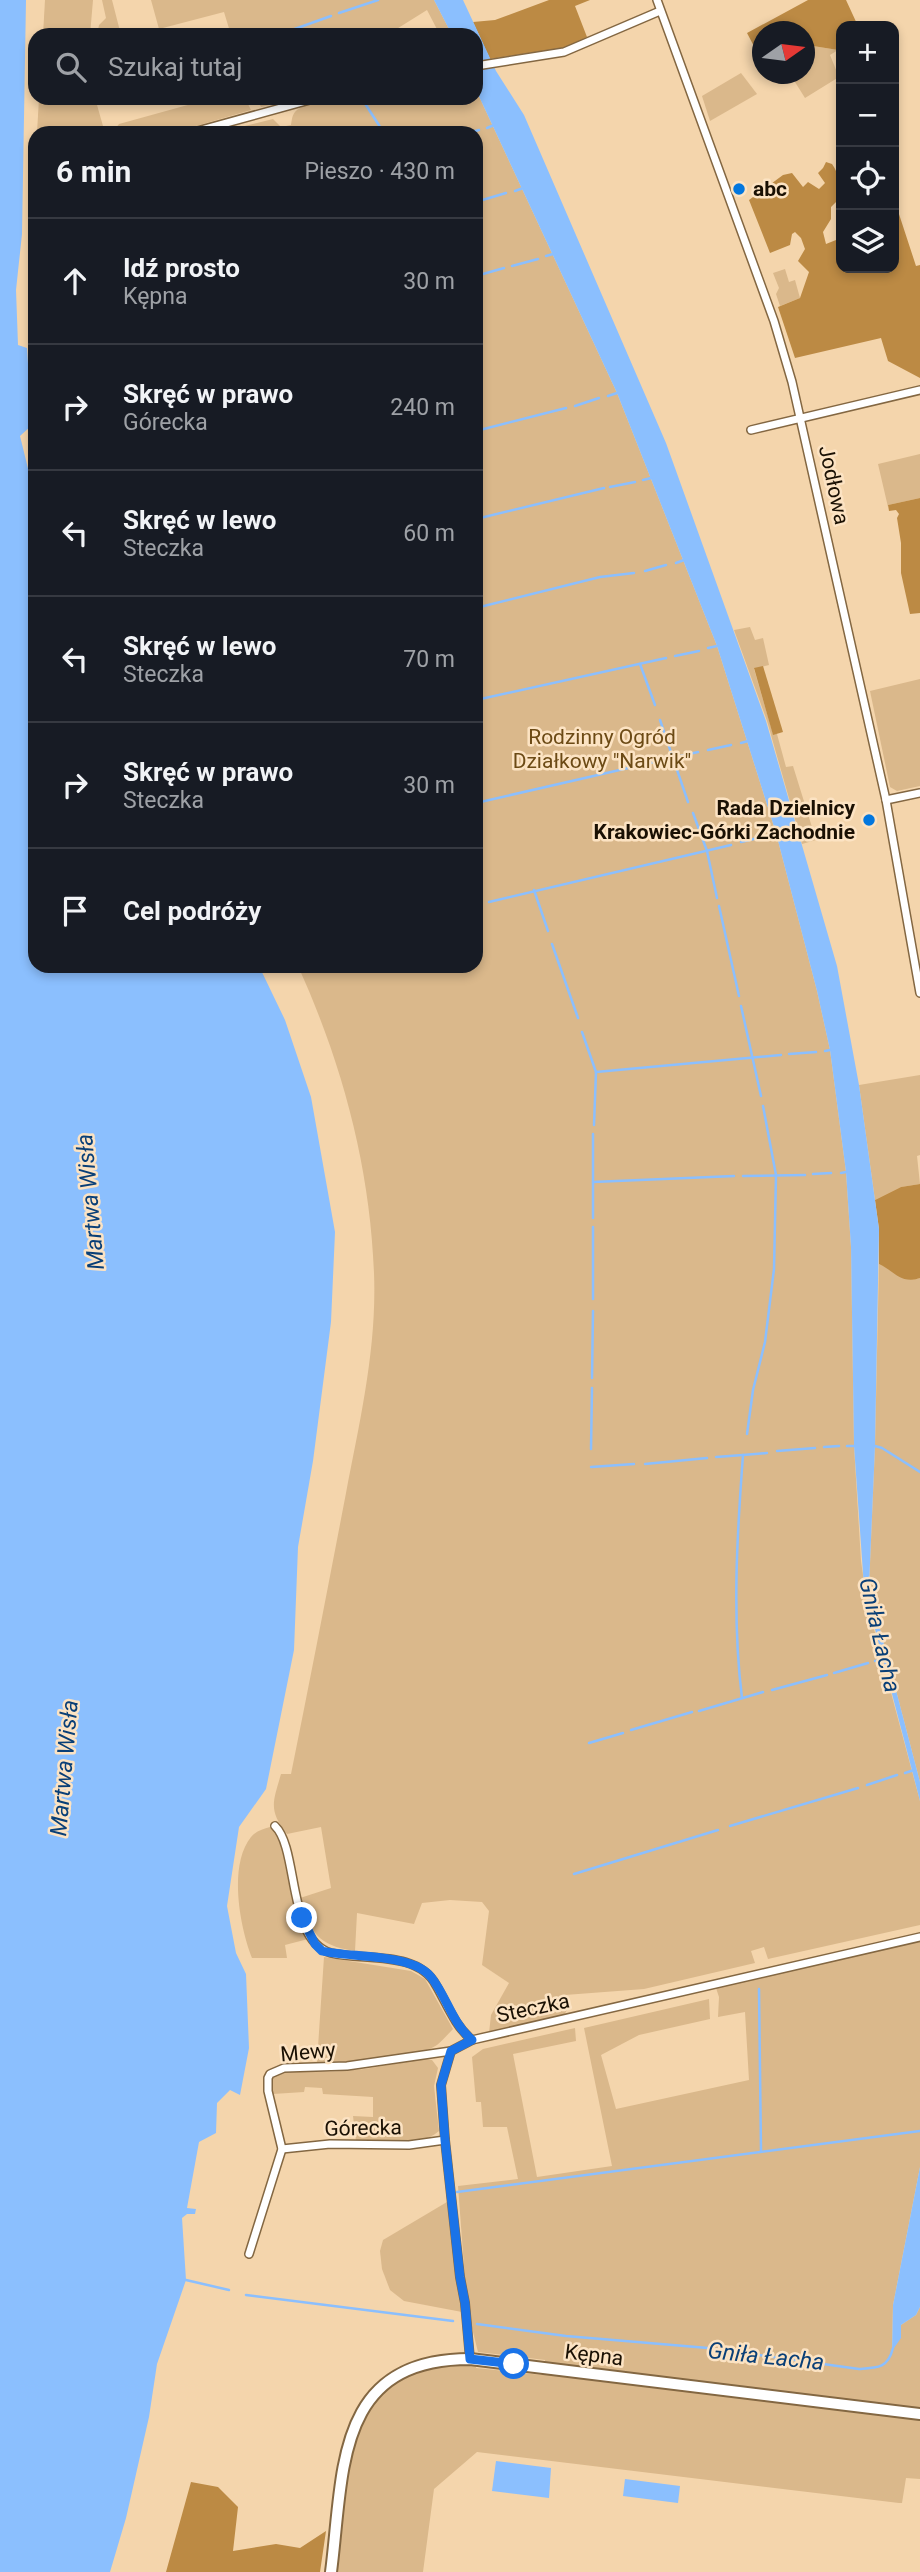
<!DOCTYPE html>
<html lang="pl">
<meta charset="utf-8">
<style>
body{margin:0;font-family:Roboto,sans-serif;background:#20242c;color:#f1f3f6}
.controls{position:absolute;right:21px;top:21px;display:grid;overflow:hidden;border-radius:14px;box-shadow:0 4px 10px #0003}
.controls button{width:63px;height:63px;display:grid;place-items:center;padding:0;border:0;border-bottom:2px solid #363941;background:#171b24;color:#f1f3f6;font:35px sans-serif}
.compass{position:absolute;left:752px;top:21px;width:63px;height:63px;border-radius:50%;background:#171b24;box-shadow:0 4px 10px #0003;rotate:76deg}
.stop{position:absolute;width:21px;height:21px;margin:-16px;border:5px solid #1a73e8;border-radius:50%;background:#fff}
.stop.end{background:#1a73e8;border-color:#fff;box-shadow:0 2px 7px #0008}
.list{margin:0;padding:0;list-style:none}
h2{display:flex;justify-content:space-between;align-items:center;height:91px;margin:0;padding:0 28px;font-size:30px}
h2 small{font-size:23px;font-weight:400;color:#9ea1a6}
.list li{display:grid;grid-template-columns:46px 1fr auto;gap:21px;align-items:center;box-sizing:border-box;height:126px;padding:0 28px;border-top:2px solid #363941}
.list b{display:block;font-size:26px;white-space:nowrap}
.list p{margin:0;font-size:23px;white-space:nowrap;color:#9ea1a6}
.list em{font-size:23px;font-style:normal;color:#9ea1a6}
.icon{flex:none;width:38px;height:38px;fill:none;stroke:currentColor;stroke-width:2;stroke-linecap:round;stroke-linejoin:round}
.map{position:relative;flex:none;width:920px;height:2572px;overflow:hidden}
.search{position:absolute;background:#171b24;box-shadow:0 4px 10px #0003;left:28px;top:28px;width:455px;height:77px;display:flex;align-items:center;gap:18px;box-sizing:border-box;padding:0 24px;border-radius:21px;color:#9ea1a6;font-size:26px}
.panel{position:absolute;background:#171b24;box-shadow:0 4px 10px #0003;left:28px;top:126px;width:455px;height:847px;border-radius:21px}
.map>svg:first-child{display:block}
.green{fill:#dab88b}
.forest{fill:#bc8a44}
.water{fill:#8bbffe}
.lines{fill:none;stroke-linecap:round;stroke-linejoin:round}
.stream{stroke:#8bbffe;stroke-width:2.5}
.street-casing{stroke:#836742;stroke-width:10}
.secondary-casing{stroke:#836742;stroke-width:14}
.street{stroke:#fff;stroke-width:7}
.secondary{stroke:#fff;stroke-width:10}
.route{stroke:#1a73e8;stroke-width:9}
.poi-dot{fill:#0377de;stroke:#fce3c3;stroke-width:2.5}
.labels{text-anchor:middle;stroke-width:5;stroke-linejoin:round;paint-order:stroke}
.poi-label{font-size:21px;font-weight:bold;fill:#1a1003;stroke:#fce3c3;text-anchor:start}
.street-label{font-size:21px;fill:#1a1003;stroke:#fce3c3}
.park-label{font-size:21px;fill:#6c4a15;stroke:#fce3c3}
.water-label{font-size:23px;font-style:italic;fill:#093f77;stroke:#fce3c3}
</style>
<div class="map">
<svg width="920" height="2572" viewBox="0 0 920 2572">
<rect width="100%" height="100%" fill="#f4d5ac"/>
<g class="green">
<path d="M45,0H93L90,35H43Z"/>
<path d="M102,0H112L121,35H97L99,25L106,18Z"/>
<path d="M151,0H434L452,35H440L427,10L387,35H231L224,12L159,29Z"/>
<path d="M813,46L838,50L830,55L839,77L805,98L790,74H804L805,48Z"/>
<path d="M741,73L757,94L710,121L702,96Z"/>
<path d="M476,90L617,393L717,646L776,833L817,991L830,1050L846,1172L851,1247L854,1446L861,1561L867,1603L920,1801V1925L768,1959L764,1947L751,1951L755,1963L644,1989L565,1995L567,2010L564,2015L489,2033L491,2015L509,1983L482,1965L489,1911L482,1902L450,1900L422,1903L414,1924L357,1913L355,1951C316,1945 312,1933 300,1898L331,1888L321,1827L287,1834C268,1810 273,1802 281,1774H291C310,1680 328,1587 346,1493C360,1420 377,1348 374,1273C370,1166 342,1063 298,966H476V133H216L273,119L281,127L291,125C292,119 292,114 297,110C322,91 440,98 476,98Z"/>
<path d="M39,98H95L105,133H37Z"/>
<path d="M213,98H245L251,110L172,133H112L119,124Z"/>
<path d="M256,98H300L261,107Z"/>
<path d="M785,269L789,282L795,280L800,298L780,306L776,294L779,288L773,273Z"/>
<path d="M920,454V498L888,505V507L878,464Z"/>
<path d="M750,627L755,640L763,638L769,665L754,669L773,734H777L786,767L793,766L816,840L802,844L767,721L734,630Z"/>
<path d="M920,679V786L897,791L890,787L870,691Z"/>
<path d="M920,1075V1155L917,1156L920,1184L901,1187L875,1200L859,1085Z"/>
<path d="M879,1264L913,1280L920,1278V1782L869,1587L875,1446Z"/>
<path d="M270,1827L280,1835L292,1900L308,1939L285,1945L287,1958H252C240,1927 228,1866 251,1837C256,1831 263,1829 270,1827Z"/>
<path d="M920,1940V2167L893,2305L892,2349L901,2325L916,2315L920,2307V2409L545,2363V2360L478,2352L470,2320L465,2280L458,2186L518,2179L507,2127H483L481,2102H476L472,2057L483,2049L575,2028L576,2041L513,2054L537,2177L612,2166L584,2028L709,1999L710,2019L639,2035L601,2055L616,2109L749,2080L745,2012L718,2017L719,1997L716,1988Z"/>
<path d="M324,1957L411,1971L425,1979L453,2029C448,2034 442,2041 437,2045C408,2063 351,2061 317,2062Z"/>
<path d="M424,2059L432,2060L438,2068L434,2086L439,2131C419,2149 381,2142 356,2141L353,2116L373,2117V2097L323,2094L322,2088L305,2087L304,2092L273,2094L271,2080L277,2073L291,2070L330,2072L365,2069Z"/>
<path d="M447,2202L462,2312L404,2301L390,2290L382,2269L380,2251L383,2240Z"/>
<path d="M452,2364H476V2368L542,2375L543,2372L920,2419V2479L906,2478L902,2503H899L477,2452L434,2489L423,2572H336C341,2532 343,2463 358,2428C369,2403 394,2379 420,2370C430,2367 442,2366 452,2364Z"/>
</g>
<g class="forest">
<path d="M549,0H590L575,6L587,37L568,47L490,59L473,22L495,20Z"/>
<path d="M808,0H846L858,26H841V48L838,50L813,46L805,48L804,32H762V49L757,52L747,33Z"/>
<path d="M826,162L832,164C839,174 841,185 841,197L831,207V219L823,232L826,244L841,238V268H894V241L898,236L894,212L898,211L916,266L920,265V378L888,361L881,338L795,358L778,307L800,298L809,272L798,261L805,249L801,238L795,232L792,234L790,245L770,253L749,200L783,175L792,173L803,187L808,182L819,189L825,183L818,173L823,168Z"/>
<path d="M920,498V613L910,614L901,573V543L897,518L899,514L896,510L889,511L888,505Z"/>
<path d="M763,666L783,732L773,735L754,668Z"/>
<path d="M920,1184V1278C901,1285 893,1270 879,1264V1229L875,1200L901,1187Z"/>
<path d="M191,2482L218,2487L238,2507L233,2551L276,2544L300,2548L326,2531L320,2572H166Z"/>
</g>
<g class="water">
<path d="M0,0H26L22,234L16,290L18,345L27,348L32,425L20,436L35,497V966H259L285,1020L311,1097L335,1232L331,1322L313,1461L298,1547L294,1650L266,1789L239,1827L227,1906L236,1953L246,1974L249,2048L240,2095L230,2090L217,2103L216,2133L199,2142L187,2208L196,2209L195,2214H187L182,2218L186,2280L157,2364L149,2417L126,2518L110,2572H0Z"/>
<path d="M434,0H463L496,71L524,115L666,443L766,721L837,966L859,1085L879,1229L875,1446L869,1587L920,1782V1801L864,1587L854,1446L851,1247L846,1172L830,1050L817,991L776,833L717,646L617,393L476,90L479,72L476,68V35H452Z"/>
<path d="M920,2167V2307L916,2315L901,2325V2338L892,2351L893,2305Z"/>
<path d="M496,2461L551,2468L549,2498L492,2491Z"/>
<path d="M625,2479L680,2486L678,2503L623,2496Z"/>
</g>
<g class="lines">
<g class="stream">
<path d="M339,13L378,0"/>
<path d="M278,35L331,16"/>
<path d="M364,102L384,133"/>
<path d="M487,128L494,125"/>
<path d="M468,133L479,130"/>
<path d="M515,191L523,188"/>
<path d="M479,201L506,193"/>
<path d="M546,256L553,254"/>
<path d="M512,266L538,259"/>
<path d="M476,276L504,268"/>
<path d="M608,396L617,393"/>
<path d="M575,406L599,398"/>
<path d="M476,431L566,408"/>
<path d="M643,480L651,478"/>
<path d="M610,487L635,482"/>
<path d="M476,519L604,488"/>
<path d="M676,563L684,560"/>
<path d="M645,571L666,565"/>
<path d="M476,608L600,577L634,573"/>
<path d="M708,648L717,646"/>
<path d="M675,656L699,651"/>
<path d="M640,664L655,705"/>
<path d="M476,700L666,658"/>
<path d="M660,720L688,802"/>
<path d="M741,743L748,741"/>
<path d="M708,750L731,745"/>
<path d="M476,803L698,752"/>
<path d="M693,813L707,851L717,898"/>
<path d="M741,842L762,837"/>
<path d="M534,890L548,931"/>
<path d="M489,902L731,845"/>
<path d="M719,906L739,996"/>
<path d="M552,944L578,1018"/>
<path d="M741,1006L761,1096"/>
<path d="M582,1032L596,1072L781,1055"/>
<path d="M825,1051L830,1050"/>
<path d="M789,1054L816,1052"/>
<path d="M594,1125L596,1072"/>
<path d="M593,1134V1182L734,1176"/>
<path d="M841,1173L846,1172"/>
<path d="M813,1174L831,1173"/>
<path d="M743,1176L805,1175"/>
<path d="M593,1218V1182"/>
<path d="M593,1227V1299"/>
<path d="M592,1378L593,1311"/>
<path d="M747,1434L753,1390L765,1342L774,1269L776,1175L763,1106"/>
<path d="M847,1446H854"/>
<path d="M875,1446L882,1448L920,1472"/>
<path d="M824,1447L839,1446"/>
<path d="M591,1449L592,1388"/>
<path d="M777,1451L815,1448"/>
<path d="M716,1457L743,1455"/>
<path d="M645,1464L707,1458"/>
<path d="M591,1467L634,1464"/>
<path d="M875,1661L884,1659"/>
<path d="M834,1673L868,1663"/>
<path d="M772,1690L827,1675"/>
<path d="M742,1698C732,1618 737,1535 743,1455L767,1453"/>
<path d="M699,1711L763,1692"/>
<path d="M631,1730L692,1712"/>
<path d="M589,1743L623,1733"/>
<path d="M905,1773L914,1770"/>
<path d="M867,1785L897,1775"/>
<path d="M730,1826L858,1788"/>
<path d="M574,1874L718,1830"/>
<path d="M759,1989L761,2151"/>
<path d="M457,2192L920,2131"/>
<path d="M186,2280L229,2290"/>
<path d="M246,2295L453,2321"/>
<path d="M477,2324L566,2336L708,2348L859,2369C878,2368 888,2368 893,2348"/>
</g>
<g class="street-casing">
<g id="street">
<path d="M657,0L774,321L792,382L886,800L920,993"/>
<path d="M476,66L564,52L660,11"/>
<path d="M190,133L317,98"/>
<path d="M34,174H35"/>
<path d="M751,430L920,390"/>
<path d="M886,800L920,793"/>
<path d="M275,1826C299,1849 287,1941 331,1953C364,1961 417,1950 436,1985C447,2004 455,2026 472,2040"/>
<path d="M451,2051L441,2085L445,2140L460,2277L465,2303L470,2359"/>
<path d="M282,2149L330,2144L409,2145L445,2140"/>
<path d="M249,2254L282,2149L268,2091V2078L270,2074L284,2068L347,2066L451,2051L472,2040L920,1937"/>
</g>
</g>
<g class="secondary-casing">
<path id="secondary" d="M331,2572C344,2472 334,2359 470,2359L920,2414"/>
</g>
<use href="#street" class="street"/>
<use href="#secondary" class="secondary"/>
</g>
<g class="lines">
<path class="route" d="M302,1918L315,1944L322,1951C351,1958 412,1953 431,1977C447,1997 452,2023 472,2040L451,2051L441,2085L445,2140L460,2277L465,2303L470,2359L514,2364"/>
</g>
<g class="poi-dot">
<circle cx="739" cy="189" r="7"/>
<circle cx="869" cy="820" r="7"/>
</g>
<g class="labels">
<g class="poi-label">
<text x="753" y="196">abc</text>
<text x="855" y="815" text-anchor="end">Rada Dzielnicy<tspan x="855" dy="24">Krakowiec-Górki Zachodnie</tspan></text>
</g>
<g class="street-label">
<text transform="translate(834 485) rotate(78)" y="7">Jodłowa</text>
<text transform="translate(533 2008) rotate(-12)" y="7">Steczka</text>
<text transform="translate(308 2052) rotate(-5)" y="7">Mewy</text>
<text transform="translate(363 2128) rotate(-1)" y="7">Górecka</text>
<text transform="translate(594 2355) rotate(7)" y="7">Kępna</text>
</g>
<g class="park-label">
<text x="602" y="744">Rodzinny Ogród<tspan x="602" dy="24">Działkowy "Narwik"</tspan></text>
</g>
<g class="water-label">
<text transform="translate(90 1202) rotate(-95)" y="8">Martwa Wisła</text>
<text transform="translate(880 1635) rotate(77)" y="8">Gniła Łacha</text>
<text transform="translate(64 1768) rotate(-85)" y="8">Martwa Wisła</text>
<text transform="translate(766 2356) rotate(6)" y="8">Gniła Łacha</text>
</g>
</g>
</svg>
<div class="controls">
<button>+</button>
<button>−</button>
<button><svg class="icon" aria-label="locate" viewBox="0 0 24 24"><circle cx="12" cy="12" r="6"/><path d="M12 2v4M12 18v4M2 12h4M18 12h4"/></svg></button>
<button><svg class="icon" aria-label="layers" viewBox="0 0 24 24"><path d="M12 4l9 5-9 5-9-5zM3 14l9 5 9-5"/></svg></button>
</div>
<svg class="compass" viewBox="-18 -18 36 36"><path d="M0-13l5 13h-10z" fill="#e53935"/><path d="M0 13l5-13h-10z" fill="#9ea1a6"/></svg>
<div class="stop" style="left:514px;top:2364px"></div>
<div class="stop end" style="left:302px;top:1918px"></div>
<div class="search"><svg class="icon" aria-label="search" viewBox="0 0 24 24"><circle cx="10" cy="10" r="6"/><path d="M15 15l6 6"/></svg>Szukaj tutaj</div>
<section class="panel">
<h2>6 min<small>Pieszo · 430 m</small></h2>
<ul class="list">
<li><svg class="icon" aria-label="ahead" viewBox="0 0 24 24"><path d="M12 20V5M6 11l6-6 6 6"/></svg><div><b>Idź prosto</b><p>Kępna</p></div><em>30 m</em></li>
<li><svg class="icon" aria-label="right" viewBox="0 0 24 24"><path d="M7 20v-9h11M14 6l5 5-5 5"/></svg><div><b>Skręć w prawo</b><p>Górecka</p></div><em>240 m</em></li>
<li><svg class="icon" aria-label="left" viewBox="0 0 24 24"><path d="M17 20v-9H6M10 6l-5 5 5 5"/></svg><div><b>Skręć w lewo</b><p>Steczka</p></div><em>60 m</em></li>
<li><svg class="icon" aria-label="left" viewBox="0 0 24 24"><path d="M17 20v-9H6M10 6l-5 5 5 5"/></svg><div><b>Skręć w lewo</b><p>Steczka</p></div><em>70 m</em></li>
<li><svg class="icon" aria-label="right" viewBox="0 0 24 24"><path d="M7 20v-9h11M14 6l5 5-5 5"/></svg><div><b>Skręć w prawo</b><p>Steczka</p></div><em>30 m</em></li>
<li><svg class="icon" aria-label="arrive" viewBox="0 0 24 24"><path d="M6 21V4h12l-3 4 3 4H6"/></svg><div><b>Cel podróży</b></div></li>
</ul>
</section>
</div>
